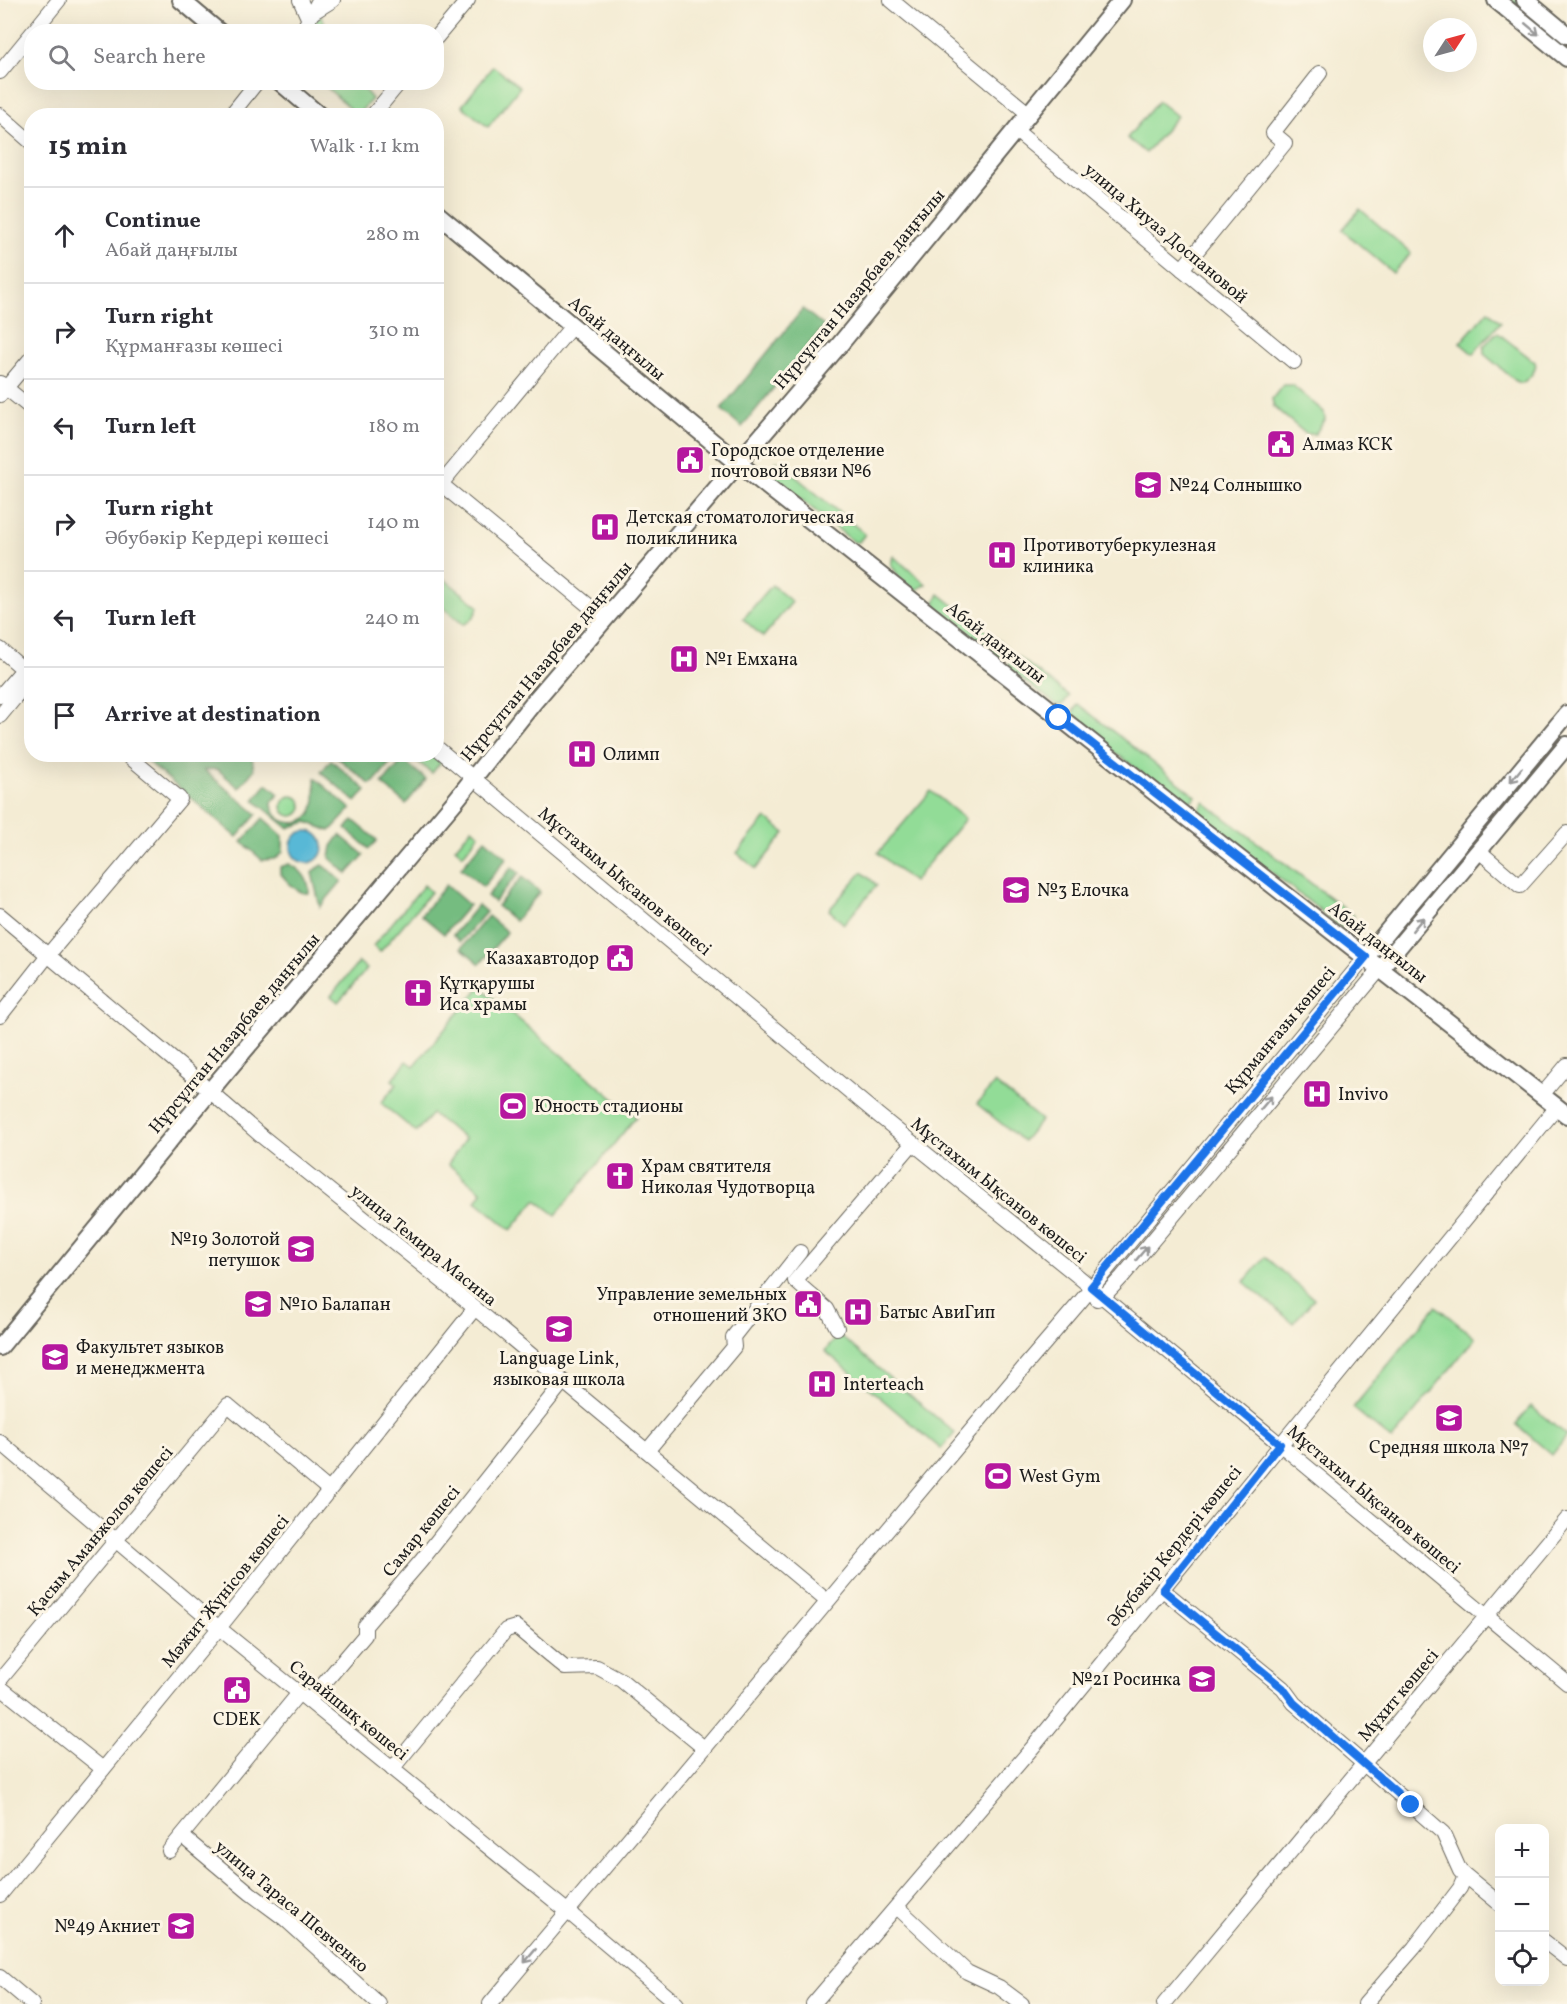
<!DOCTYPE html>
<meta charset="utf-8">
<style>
body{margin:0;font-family:Vollkorn,serif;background:#f2f2f3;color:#2b2b33}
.controls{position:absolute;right:18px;bottom:18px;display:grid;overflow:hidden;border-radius:12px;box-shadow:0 6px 24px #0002}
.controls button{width:54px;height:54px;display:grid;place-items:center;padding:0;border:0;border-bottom:2px solid #e1e1e2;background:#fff;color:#2b2b33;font:30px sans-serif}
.compass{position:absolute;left:1423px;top:18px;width:54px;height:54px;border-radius:50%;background:#fff;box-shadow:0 6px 24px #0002;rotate:54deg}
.stop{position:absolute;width:18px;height:18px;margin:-14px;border:4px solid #1a73e8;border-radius:50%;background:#fff}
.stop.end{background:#1a73e8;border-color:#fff;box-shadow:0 2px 6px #0008}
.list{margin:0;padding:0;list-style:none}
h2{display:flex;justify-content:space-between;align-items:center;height:78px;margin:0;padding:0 24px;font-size:26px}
h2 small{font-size:20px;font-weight:400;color:#7c7c81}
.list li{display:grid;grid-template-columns:39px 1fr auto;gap:18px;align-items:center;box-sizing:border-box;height:96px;padding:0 24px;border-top:2px solid #e1e1e2}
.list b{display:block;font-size:22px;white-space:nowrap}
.list p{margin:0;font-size:20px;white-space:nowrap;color:#7c7c81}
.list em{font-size:20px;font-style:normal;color:#7c7c81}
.icon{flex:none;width:33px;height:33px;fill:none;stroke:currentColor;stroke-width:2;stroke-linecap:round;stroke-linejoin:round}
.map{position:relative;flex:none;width:1567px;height:2004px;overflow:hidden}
.search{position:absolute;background:#fff;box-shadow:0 6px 24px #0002;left:24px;top:24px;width:420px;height:66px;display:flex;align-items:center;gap:15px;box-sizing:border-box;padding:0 21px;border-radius:24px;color:#7c7c81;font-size:22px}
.panel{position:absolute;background:#fff;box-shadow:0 6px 24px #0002;left:24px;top:108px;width:420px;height:654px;border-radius:24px}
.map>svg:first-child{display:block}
.green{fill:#92dc97;stroke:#577c5a;stroke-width:1.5}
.forest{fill:#75bc80;stroke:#486c4e;stroke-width:1.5}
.water{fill:#58b8d6;stroke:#3a6a79;stroke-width:1.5}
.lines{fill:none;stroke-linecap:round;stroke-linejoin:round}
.minor-casing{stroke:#68655c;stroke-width:16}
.major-casing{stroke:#68655c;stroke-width:20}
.minor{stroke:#fff;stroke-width:14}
.major{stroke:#fff;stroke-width:16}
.oneway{stroke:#999}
.route{stroke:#1a73e8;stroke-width:8}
.labels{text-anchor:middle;stroke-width:6;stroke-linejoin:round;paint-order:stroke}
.street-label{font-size:18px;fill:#1c1c1c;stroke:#fcf5e5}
.poi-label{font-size:18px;fill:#1c1c1c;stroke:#fcf5e5;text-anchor:start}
</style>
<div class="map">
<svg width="1567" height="2004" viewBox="0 0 1567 2004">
<rect width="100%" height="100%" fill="#fcf5e5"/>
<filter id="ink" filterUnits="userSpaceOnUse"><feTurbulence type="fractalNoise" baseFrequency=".0167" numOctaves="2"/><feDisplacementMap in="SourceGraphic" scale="12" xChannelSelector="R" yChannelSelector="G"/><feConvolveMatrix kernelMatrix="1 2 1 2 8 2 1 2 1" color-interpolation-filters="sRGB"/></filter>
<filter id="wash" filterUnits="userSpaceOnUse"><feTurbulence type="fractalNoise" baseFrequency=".008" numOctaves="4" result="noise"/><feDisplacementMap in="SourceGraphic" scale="24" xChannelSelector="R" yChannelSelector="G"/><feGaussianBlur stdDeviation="1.35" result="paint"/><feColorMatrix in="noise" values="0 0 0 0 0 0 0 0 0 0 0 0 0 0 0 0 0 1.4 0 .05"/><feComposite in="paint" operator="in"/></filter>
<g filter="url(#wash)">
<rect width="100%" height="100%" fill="#f4ecd4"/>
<g class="green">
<path d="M1506,0H1517L1567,41V50Z"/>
<path d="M320,14L329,31H313L311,29Z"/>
<path d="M493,66L520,87L488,127L462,106Z"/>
<path d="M322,83H359L372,99L357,115Z"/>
<path d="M1158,101L1177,116L1146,153L1127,138Z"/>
<path d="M1360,209L1411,253L1393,273L1342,230Z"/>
<path d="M1488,311L1501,322L1473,354L1460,343Z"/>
<path d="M1498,333L1535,362C1538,370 1529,379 1522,383L1517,382L1484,354V346L1495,334Z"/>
<path d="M1283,385H1292L1324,412L1325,420L1315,434H1306L1274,407L1272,399Z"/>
<path d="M777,461L865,534L859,542H854L767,472Z"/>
<path d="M893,556L926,584L915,591L900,578L891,565Z"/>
<path d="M443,578L478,606C477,614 470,623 463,624L437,603V579Z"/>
<path d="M772,585L792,602L763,637L743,619Z"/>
<path d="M939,594L1008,648L1000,658L937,608L935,602Z"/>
<path d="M1016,655L1069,696L1063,704L1057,705L1006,667Z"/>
<path d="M1078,704L1196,796L1186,806L1069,718Z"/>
<path d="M1543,754L1548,758L1404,931L1399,927Z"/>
<path d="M409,755H432L441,762L432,773Z"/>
<path d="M931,791L965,819L913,882L878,853Z"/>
<circle cx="292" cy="806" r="10"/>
<path d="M1204,802L1354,916L1344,929L1197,814Z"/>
<path d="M766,818L785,833L756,869L737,853Z"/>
<path d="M472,828L479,834L463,855L455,848Z"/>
<path d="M862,872L877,885L844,924L829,910Z"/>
<path d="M424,885L431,892L380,952L373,946Z"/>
<path d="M359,962L367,969L338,1002L331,996Z"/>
<path d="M480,987L636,1117L556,1215L536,1200L511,1230L476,1201L482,1192L448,1164L465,1139L432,1114L416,1132L381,1103L397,1084L392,1080L407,1061L414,1066Z"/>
<path d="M995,1083L1041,1120L1023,1141L977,1104Z"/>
<path d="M1265,1257L1314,1299L1293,1323L1244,1282Z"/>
<path d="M1436,1306L1475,1338L1392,1440L1353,1408Z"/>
<path d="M839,1335L955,1433L941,1449L825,1351Z"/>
<path d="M1531,1406L1567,1436L1552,1455L1516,1424Z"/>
</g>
<g class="forest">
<path d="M803,309L824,326L742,427L721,409Z"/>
<path d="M140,755H248L252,757L254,770L239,788L217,769L204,770L257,814L237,837Z"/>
<path d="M334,755V754L397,755L374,782L370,784Z"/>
<path d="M331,760L366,790L356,802L321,772Z"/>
<path d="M403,760L426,779L406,804L382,784Z"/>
<path d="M315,778L351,809L330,831L307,822L288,828L254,800L267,784L279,794L272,802C271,822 299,831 311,813C317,803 315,789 315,778Z"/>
<path d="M263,818L283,836V852L275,859L262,860L242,842Z"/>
<path d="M353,820L377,840L369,849L346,829Z"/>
<path d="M340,835L364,855L347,874L330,858L332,846Z"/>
<path d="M485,839L507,858L483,887L461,868Z"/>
<path d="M289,864C301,869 310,880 309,893C298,895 287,881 280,873V867Z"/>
<path d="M323,865L342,881L320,907L312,873L314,870Z"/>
<path d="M512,867L519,873L494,902L487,896Z"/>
<path d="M522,877L540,892L515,921L497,906Z"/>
<path d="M446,885L469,905L444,934L421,915Z"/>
<path d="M478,905L486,912L460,942L453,935Z"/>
<path d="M488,916L507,932L480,964L461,948Z"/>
</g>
<circle class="water" cx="307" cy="847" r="16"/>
</g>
<g filter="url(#ink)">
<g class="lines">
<g class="minor-casing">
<g id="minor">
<path d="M300,0L309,20"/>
<path d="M891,0L1029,114"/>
<path d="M312,13L333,0"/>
<path d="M33,32L59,0"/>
<path d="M302,32L319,0"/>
<path d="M436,38L468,0"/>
<path d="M0,72L32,33"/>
<path d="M0,115L32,143"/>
<path d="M230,116L257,82"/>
<path d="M372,116L400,82"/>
<path d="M1015,130L1294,362"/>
<path d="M1182,269L1285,143L1273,133L1320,73"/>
<path d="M0,383L32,409"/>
<path d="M0,395L32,357"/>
<path d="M436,480L605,619"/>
<path d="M436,487L441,484L572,326"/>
<path d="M0,649L30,675"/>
<path d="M0,696L32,659"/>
<path d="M0,716L32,677"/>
<path d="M436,747L878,1115L1074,1273L1567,1683"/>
<path d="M1479,851L1520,886L1567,833"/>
<path d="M0,915L189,1073L259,1134L452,1289L827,1601"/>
<path d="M0,1016L48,955L180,799L126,754"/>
<path d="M1542,1095L1567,1065"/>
<path d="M1097,1299L1103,1297L1122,1277L1380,969"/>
<path d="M837,1328L827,1309L795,1281L913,1143"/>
<path d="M0,1442L219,1628L567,1911L677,2004"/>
<path d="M647,1451L734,1347L733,1337L800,1252"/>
<path d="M1163,1590L1283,1688L1294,1703L1443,1833L1460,1871L1500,1904"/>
<path d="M0,1680L228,1405L329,1490"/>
<path d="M0,1687L103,1769"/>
<path d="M309,1701L365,1635V1626L371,1619L421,1561L563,1382"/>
<path d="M392,1769L506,1630L516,1627L565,1668L597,1667L621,1680L704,1748"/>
<path d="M182,1836L250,1893L285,1919L379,2004"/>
<path d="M169,1851L299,1693"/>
<path d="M0,1895L219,1628L475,1308"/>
<path d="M897,1907L967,1972L999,1987L1022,2004"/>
<path d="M1544,1941L1567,1959"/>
<path d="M0,1977L32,2004"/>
<path d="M490,2004L1026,1365L1080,1302L1366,957"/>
<path d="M813,2004L1033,1747L1557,1107"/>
<path d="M1164,2004L1567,1519"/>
<path d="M1365,2004L1414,1948L1460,1888L1465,1876"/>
</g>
</g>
<g class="major-casing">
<g id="major">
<path d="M181,0L219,32"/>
<path d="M1496,0L1567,58"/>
<path d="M1525,0L1567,35"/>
<path d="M280,82L320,116"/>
<path d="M436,213L738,463L1186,817L1567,1115"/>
<path d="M1366,957L1567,714"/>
<path d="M1380,969L1567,745"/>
<path d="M0,1347L220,1079L456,800L533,703L841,343L1122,0"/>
</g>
</g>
<use href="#minor" class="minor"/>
<use href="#major" class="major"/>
</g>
<defs><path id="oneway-shaft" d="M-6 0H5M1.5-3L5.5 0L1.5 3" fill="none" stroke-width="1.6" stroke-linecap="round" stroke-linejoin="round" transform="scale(1.5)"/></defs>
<g class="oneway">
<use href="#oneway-shaft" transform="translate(1532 29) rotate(40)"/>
<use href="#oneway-shaft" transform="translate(1516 775) rotate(129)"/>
<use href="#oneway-shaft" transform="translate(1418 924) rotate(-50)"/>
<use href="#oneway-shaft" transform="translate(1266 1103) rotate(-50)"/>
<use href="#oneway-shaft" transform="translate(1142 1253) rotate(-50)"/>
<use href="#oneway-shaft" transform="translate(530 1956) rotate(130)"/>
</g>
</g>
<g class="lines" filter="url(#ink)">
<path class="route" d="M1059,718L1366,957L1091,1287L1280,1444L1163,1590L1283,1688L1294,1703L1411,1805"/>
</g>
<defs>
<g id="civic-square" transform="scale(1.5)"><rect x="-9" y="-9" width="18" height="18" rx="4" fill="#b5179e" stroke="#fcf5e5"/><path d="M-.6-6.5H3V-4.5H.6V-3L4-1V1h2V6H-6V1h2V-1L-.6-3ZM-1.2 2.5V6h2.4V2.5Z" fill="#fff"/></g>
<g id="school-square" transform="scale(1.5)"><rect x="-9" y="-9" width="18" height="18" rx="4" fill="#b5179e" stroke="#fcf5e5"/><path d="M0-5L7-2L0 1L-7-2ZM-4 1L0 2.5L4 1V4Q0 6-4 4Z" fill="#fff"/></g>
<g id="hospital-square" transform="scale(1.5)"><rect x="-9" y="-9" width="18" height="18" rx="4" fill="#b5179e" stroke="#fcf5e5"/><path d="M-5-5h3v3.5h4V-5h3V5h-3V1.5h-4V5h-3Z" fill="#fff"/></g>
<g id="church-square" transform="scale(1.5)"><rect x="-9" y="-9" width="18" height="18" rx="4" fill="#b5179e" stroke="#fcf5e5"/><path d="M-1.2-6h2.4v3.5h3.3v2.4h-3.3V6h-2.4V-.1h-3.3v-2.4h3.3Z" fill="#fff"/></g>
<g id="stadium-square" transform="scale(1.5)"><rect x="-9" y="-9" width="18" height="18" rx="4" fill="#b5179e" stroke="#fcf5e5"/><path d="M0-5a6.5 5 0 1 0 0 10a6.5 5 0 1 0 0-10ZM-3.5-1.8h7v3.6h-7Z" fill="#fff"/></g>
<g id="university-square" transform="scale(1.5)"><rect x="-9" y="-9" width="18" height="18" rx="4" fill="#b5179e" stroke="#fcf5e5"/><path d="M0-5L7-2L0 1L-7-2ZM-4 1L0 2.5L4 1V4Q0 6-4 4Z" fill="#fff"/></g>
</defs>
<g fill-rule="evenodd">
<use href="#civic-square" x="1281" y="444"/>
<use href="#civic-square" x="690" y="460"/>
<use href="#school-square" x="1148" y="485"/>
<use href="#hospital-square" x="605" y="527"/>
<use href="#hospital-square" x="1002" y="555"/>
<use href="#hospital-square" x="684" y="659"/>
<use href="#hospital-square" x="582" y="754"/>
<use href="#school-square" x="1016" y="890"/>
<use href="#civic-square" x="620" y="958"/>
<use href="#church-square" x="418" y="993"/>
<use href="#hospital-square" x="1317" y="1094"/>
<use href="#stadium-square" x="513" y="1106"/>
<use href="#church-square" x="620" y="1176"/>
<use href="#school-square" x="301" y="1249"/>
<use href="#school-square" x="258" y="1304"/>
<use href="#civic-square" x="808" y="1304"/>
<use href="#hospital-square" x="858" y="1312"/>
<use href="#school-square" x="559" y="1329"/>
<use href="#university-square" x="55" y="1357"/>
<use href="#hospital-square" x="822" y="1384"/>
<use href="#school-square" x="1449" y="1418"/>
<use href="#stadium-square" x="998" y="1476"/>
<use href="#school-square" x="1202" y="1679"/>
<use href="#civic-square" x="237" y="1690"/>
<use href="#school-square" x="181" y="1926"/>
</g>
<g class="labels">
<g class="street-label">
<text transform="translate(1166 233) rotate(40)" y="6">улица Хиуаз Доспановой</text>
<text transform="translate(859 289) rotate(-50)" y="6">Нұрсұлтан Назарбаев даңғылы</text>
<text transform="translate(617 338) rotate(40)" y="6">Абай даңғылы</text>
<text transform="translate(996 642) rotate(38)" y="6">Абай даңғылы</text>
<text transform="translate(546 661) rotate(-50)" y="6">Нұрсұлтан Назарбаев даңғылы</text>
<text transform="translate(625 881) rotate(40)" y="6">Мұстахым Ықсанов көшесі</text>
<text transform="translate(1378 942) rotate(38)" y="6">Абай даңғылы</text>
<text transform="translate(1280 1030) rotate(-50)" y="6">Құрманғазы көшесі</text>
<text transform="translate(234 1033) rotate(-50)" y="6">Нұрсұлтан Назарбаев даңғылы</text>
<text transform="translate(999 1190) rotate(39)" y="6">Мұстахым Ықсанов көшесі</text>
<text transform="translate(424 1245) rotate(39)" y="6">улица Темира Масина</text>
<text transform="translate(1374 1499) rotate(40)" y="6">Мұстахым Ықсанов көшесі</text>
<text transform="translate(100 1531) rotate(-50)" y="6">Қасым Аманжолов көшесі</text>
<text transform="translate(421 1531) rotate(-51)" y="6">Самар көшесі</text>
<text transform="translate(1174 1546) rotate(-51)" y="6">Әбубәкір Кердері көшесі</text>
<text transform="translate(225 1591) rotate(-51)" y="6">Мәжит Жүнісов көшесі</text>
<text transform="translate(1398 1695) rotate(-50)" y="6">Мұхит көшесі</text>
<text transform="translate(349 1710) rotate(39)" y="6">Сарайшық көшесі</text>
<text transform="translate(292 1906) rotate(40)" y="6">улица Тараса Шевченко</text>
</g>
<g class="poi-label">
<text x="1302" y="450">Алмаз КСК</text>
<text x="711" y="456">Городское отделение<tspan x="711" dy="21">почтовой связи №6</tspan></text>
<text x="1169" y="491">№24 Солнышко</text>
<text x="626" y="523">Детская стоматологическая<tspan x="626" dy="21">поликлиника</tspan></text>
<text x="1023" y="551">Противотуберкулезная<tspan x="1023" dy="21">клиника</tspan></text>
<text x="705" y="665">№1 Емхана</text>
<text x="603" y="760">Олимп</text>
<text x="1037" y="896">№3 Елочка</text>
<text x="599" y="964" text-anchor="end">Казахавтодор</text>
<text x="439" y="989">Құтқарушы<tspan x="439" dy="21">Иса храмы</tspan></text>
<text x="1338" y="1100">Invivo</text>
<text x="534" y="1112">Юность стадионы</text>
<text x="641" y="1172">Храм святителя<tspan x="641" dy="21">Николая Чудотворца</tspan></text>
<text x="280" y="1245" text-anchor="end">№19 Золотой<tspan x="280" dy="21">петушок</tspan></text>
<text x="787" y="1300" text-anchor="end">Управление земельных<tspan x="787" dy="21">отношений ЗКО</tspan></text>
<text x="279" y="1310">№10 Балапан</text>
<text x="879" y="1318">Батыс АвиГип</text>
<text x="76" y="1353">Факультет языков<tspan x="76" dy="21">и менеджмента</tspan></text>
<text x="559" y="1364" text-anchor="middle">Language Link,<tspan x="559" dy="21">языковая школа</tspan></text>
<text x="843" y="1390">Interteach</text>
<text x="1449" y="1453" text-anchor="middle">Средняя школа №7</text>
<text x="1019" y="1482">West Gym</text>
<text x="1181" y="1685" text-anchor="end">№21 Росинка</text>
<text x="237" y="1725" text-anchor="middle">CDEK</text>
<text x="160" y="1932" text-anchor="end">№49 Акниет</text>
</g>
</g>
</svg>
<div class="controls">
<button>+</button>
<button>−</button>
<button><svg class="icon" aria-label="locate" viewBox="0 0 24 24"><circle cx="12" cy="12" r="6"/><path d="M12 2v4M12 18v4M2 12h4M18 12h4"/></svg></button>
</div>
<svg class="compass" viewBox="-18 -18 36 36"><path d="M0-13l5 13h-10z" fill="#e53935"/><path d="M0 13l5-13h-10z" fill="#7c7c81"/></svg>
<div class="stop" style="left:1059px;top:718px"></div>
<div class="stop end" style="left:1411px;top:1805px"></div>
<div class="search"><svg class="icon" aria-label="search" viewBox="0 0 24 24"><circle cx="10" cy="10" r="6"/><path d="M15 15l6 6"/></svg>Search here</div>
<section class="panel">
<h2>15 min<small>Walk · 1.1 km</small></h2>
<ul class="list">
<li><svg class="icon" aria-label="ahead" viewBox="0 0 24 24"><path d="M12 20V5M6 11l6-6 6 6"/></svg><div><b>Continue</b><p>Абай даңғылы</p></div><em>280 m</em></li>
<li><svg class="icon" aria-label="right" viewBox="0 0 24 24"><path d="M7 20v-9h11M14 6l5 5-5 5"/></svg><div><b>Turn right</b><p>Құрманғазы көшесі</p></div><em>310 m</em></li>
<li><svg class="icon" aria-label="left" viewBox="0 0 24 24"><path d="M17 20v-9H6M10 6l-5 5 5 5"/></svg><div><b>Turn left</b></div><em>180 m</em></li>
<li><svg class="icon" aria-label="right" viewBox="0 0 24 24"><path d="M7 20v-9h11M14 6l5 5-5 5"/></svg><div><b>Turn right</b><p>Әбубәкір Кердері көшесі</p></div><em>140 m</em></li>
<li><svg class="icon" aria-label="left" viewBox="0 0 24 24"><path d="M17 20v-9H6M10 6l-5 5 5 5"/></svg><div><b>Turn left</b></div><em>240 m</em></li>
<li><svg class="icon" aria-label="arrive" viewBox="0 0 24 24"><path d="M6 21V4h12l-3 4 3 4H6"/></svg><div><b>Arrive at destination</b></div></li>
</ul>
</section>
</div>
